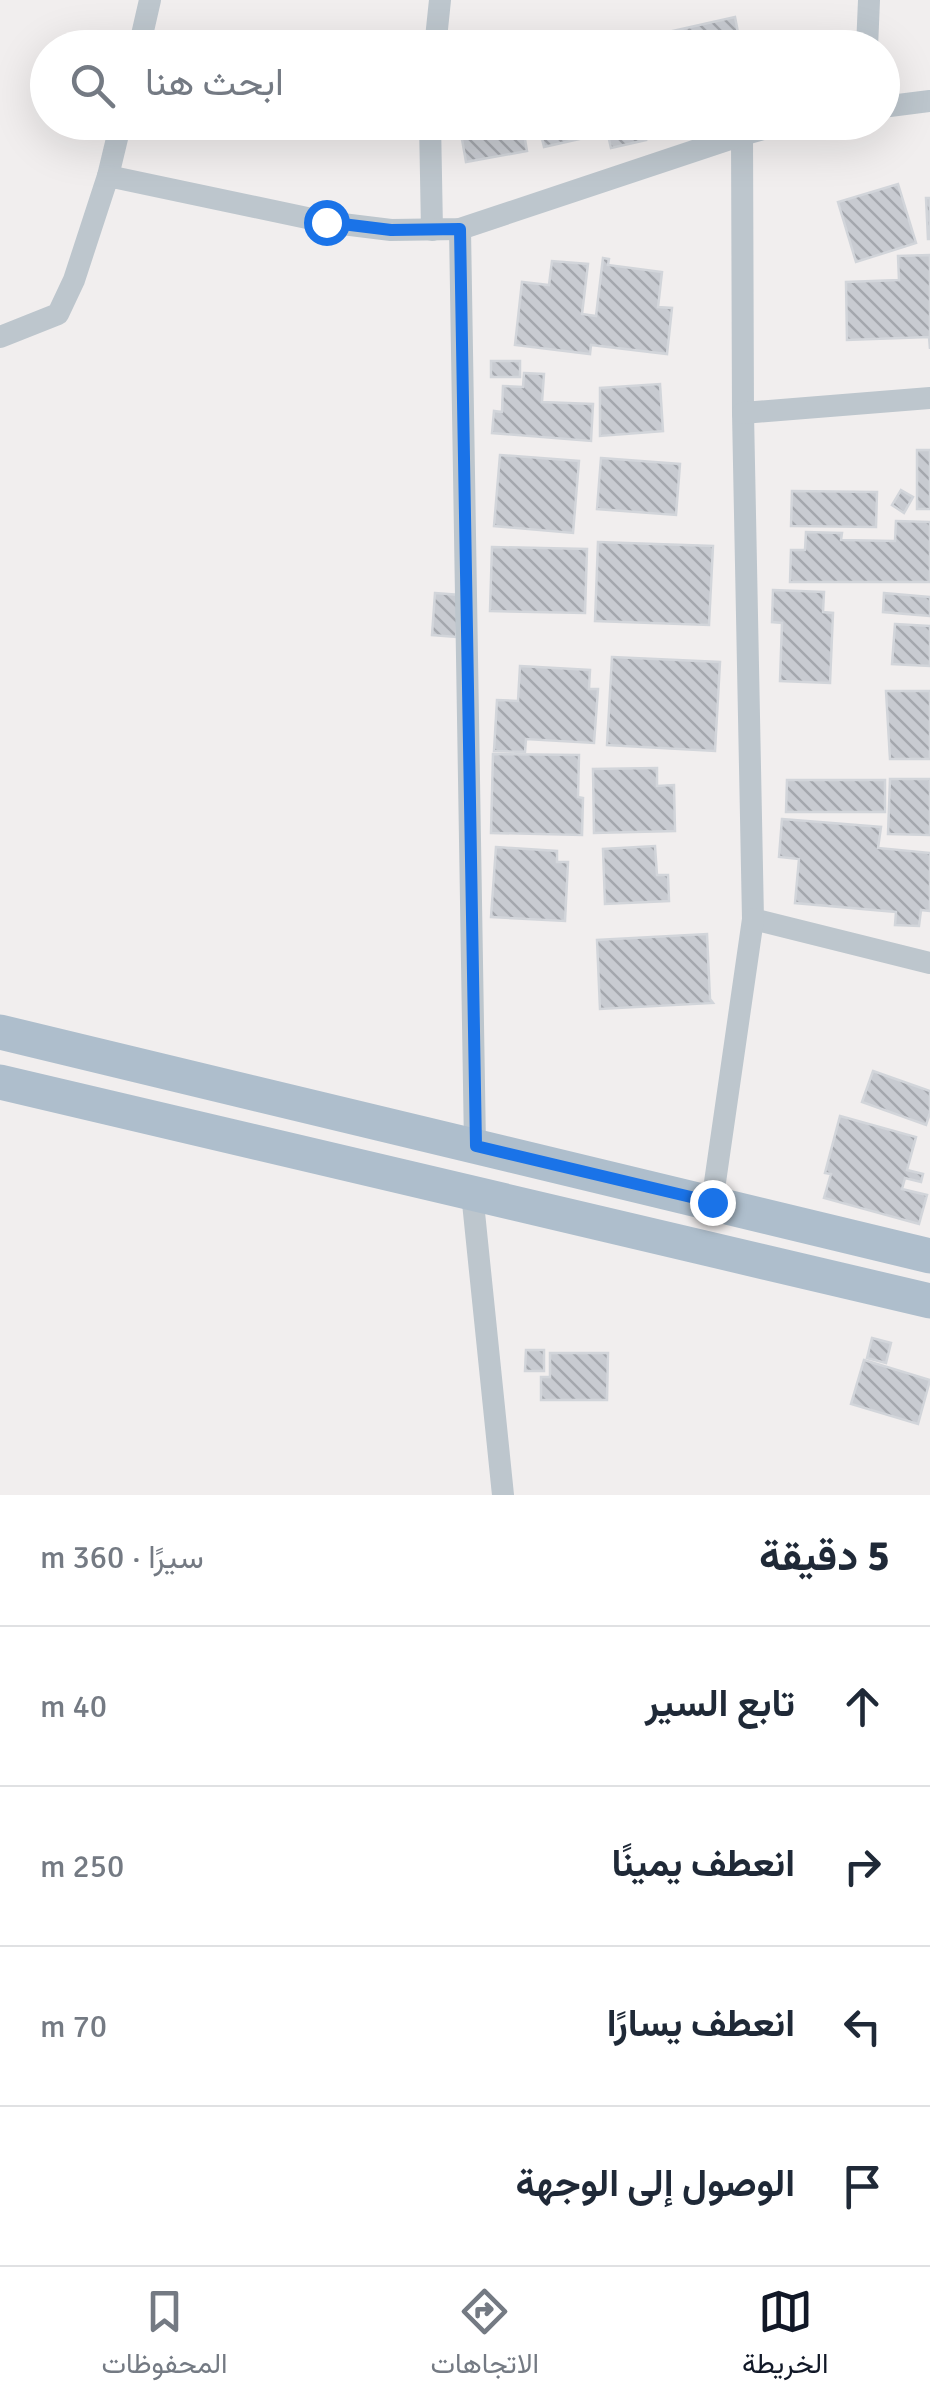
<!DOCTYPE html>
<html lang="ar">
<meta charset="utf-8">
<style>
body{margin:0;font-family:Signika,Vazirmatn,sans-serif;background:#f2f2f3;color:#1f2937;direction:rtl}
.stop{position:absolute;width:30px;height:30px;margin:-22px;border:8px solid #1a73e8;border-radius:50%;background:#fff}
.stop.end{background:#1a73e8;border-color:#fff;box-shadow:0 2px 10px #0008}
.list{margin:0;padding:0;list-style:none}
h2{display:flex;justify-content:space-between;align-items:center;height:130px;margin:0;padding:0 40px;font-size:42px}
h2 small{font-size:32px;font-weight:400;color:#747a83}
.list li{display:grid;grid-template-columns:65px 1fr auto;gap:30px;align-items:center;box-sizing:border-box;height:160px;padding:0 40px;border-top:2px solid #e0e1e3}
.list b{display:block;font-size:38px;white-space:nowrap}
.list em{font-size:32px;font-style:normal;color:#747a83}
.icon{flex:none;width:55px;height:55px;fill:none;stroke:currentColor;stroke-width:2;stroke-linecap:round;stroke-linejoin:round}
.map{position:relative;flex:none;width:930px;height:1495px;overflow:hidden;direction:ltr}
.search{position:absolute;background:#fff;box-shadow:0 10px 40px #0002;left:30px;right:30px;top:30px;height:110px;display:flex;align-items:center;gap:25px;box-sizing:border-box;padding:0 35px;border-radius:55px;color:#747a83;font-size:38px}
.sheet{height:770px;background:#fff}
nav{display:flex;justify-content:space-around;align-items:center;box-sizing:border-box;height:140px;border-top:2px solid #e0e1e3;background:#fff;font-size:28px;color:#747a83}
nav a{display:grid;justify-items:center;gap:5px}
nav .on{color:#111827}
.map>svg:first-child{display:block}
.building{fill:url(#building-back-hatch);stroke:#d2d5da;stroke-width:2.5}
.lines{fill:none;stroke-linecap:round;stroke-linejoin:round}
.minor{stroke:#bdc6cd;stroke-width:22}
.primary{stroke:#aebecc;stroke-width:35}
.route{stroke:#1a73e8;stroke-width:12}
</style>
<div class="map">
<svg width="930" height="1495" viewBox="0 0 930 1495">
<defs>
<pattern id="building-back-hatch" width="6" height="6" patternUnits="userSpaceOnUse" patternTransform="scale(2.5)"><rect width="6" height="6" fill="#c8cbd1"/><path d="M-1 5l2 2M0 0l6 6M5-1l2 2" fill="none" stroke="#a4a7ad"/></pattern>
</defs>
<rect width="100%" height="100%" fill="#f1eeee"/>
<g class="building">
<path d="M735,17L741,48H597Z"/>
<path d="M459,122H522L527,151L466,162Z"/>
<path d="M538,122H594L597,135L544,147Z"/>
<path d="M605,122H642L646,140L611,148Z"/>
<path d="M662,122H688L689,131L665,136Z"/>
<path d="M898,184L916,243L856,262L838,202Z"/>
<path d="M926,198H930V239H928Z"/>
<path d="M930,255V349L929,337L847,340L846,282L899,280L898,256Z"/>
<path d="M603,258L609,259L608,265L662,272L658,307L672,308L667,354L591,345L590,354L515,345L522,282L549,285L552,261L588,264L582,314L596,316Z"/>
<rect x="491" y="361" width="29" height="16"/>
<path d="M524,373L544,374L542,402L593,404L591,441L492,433L494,411L502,412L503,386L523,387Z"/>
<path d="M660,384L663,431L600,436V388Z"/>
<rect x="917" y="450" width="13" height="59"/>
<path d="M500,455L579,461L573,533L494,526Z"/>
<path d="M601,458L680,464L676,515L597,509Z"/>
<path d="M901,490L913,497L904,513L892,505Z"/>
<path d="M792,491L877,492L876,527L791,526Z"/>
<path d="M896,521L930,522V582H790L791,550H805L806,532L842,533L841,540L895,541Z"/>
<path d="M598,542L713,546L709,625L595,621Z"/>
<path d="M492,547L587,549L585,613L490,611Z"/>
<path d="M773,590L824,592L823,612L833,613L830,683L780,681L782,623L772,622Z"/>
<path d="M435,593L460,595L456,637L432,635Z"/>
<path d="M884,593L930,597V616L883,612Z"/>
<path d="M895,624L930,626V666L892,664Z"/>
<path d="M612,657L720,662L715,751L607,745Z"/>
<path d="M520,666L590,670L589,689H598L594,743L526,739L525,752L494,751L497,700L518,701Z"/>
<path d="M886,691H930V759H890Z"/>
<path d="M493,754L579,755L578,797L583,798L582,835L491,833Z"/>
<path d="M657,768V786L674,785L675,831L594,833L593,769Z"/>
<path d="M890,779H930V835L888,834Z"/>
<path d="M787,780H885V812H786Z"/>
<path d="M782,819L881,827L878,848L930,853V911L921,910L919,926L895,925L896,912L795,903L799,859L779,857Z"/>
<path d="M655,846L657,875H668L669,901L605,904L603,849Z"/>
<path d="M496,847L557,851V862H568L565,921L491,917Z"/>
<path d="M707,934L710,999L713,1003L600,1009L597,940Z"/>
<path d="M873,1071L930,1091V1113L926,1125L862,1102Z"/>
<path d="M840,1116L916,1137L907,1170L923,1174L921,1182L905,1178L902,1189L927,1195L919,1224L824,1198L831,1174L825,1173Z"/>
<path d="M872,1338L891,1343L886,1363L867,1358Z"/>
<path d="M526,1350H544V1371H525Z"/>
<path d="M550,1353H608L607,1400H541V1377H550Z"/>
<path d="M864,1360L930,1380L918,1424L851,1404Z"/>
</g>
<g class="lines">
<g class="minor">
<path d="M139,48L150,0"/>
<path d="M435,48L440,0"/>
<path d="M867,48L869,0"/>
<path d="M882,107L930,101"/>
<path d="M430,122L432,230"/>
<path d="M742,135L743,413L753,919L930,963"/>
<path d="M108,176L121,122"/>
<path d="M460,229L475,1146"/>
<path d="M0,337L58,314L74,280L108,176L326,222L391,230L460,229L742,135L788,122"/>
<path d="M743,413L930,398"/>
<path d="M472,1193L503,1495"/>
<path d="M712,1203L753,919"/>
</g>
<g class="primary">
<path d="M0,1032L930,1256"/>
<path d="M0,1082L930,1301"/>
</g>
</g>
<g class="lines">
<path class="route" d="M326,222L391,230L460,229L476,1146L712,1202"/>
</g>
</svg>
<div class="stop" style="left:326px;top:222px"></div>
<div class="stop end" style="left:712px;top:1202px"></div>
<div class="search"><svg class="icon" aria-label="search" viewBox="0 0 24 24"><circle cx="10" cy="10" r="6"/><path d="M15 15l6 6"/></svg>ابحث هنا</div>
</div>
<section class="sheet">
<h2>5 دقيقة<small>سيرًا · 360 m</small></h2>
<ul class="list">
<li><svg class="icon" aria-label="ahead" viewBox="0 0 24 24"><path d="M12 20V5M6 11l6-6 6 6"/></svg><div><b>تابع السير</b></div><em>40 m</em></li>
<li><svg class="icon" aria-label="right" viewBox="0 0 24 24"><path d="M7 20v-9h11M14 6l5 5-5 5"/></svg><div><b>انعطف يمينًا</b></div><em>250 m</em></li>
<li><svg class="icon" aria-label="left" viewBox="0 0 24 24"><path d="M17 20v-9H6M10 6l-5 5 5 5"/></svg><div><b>انعطف يسارًا</b></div><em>70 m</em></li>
<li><svg class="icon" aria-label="arrive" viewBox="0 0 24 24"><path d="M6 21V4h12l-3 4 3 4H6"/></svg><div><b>الوصول إلى الوجهة</b></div></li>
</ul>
</section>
<nav>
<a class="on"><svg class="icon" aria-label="map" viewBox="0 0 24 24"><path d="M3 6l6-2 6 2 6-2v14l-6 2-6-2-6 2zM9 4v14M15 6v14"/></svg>الخريطة</a>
<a><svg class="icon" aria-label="directions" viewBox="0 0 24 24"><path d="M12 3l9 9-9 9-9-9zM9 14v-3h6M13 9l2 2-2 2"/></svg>الاتجاهات</a>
<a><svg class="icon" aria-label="saved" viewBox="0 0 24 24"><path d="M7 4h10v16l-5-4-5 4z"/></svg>المحفوظات</a>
</nav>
